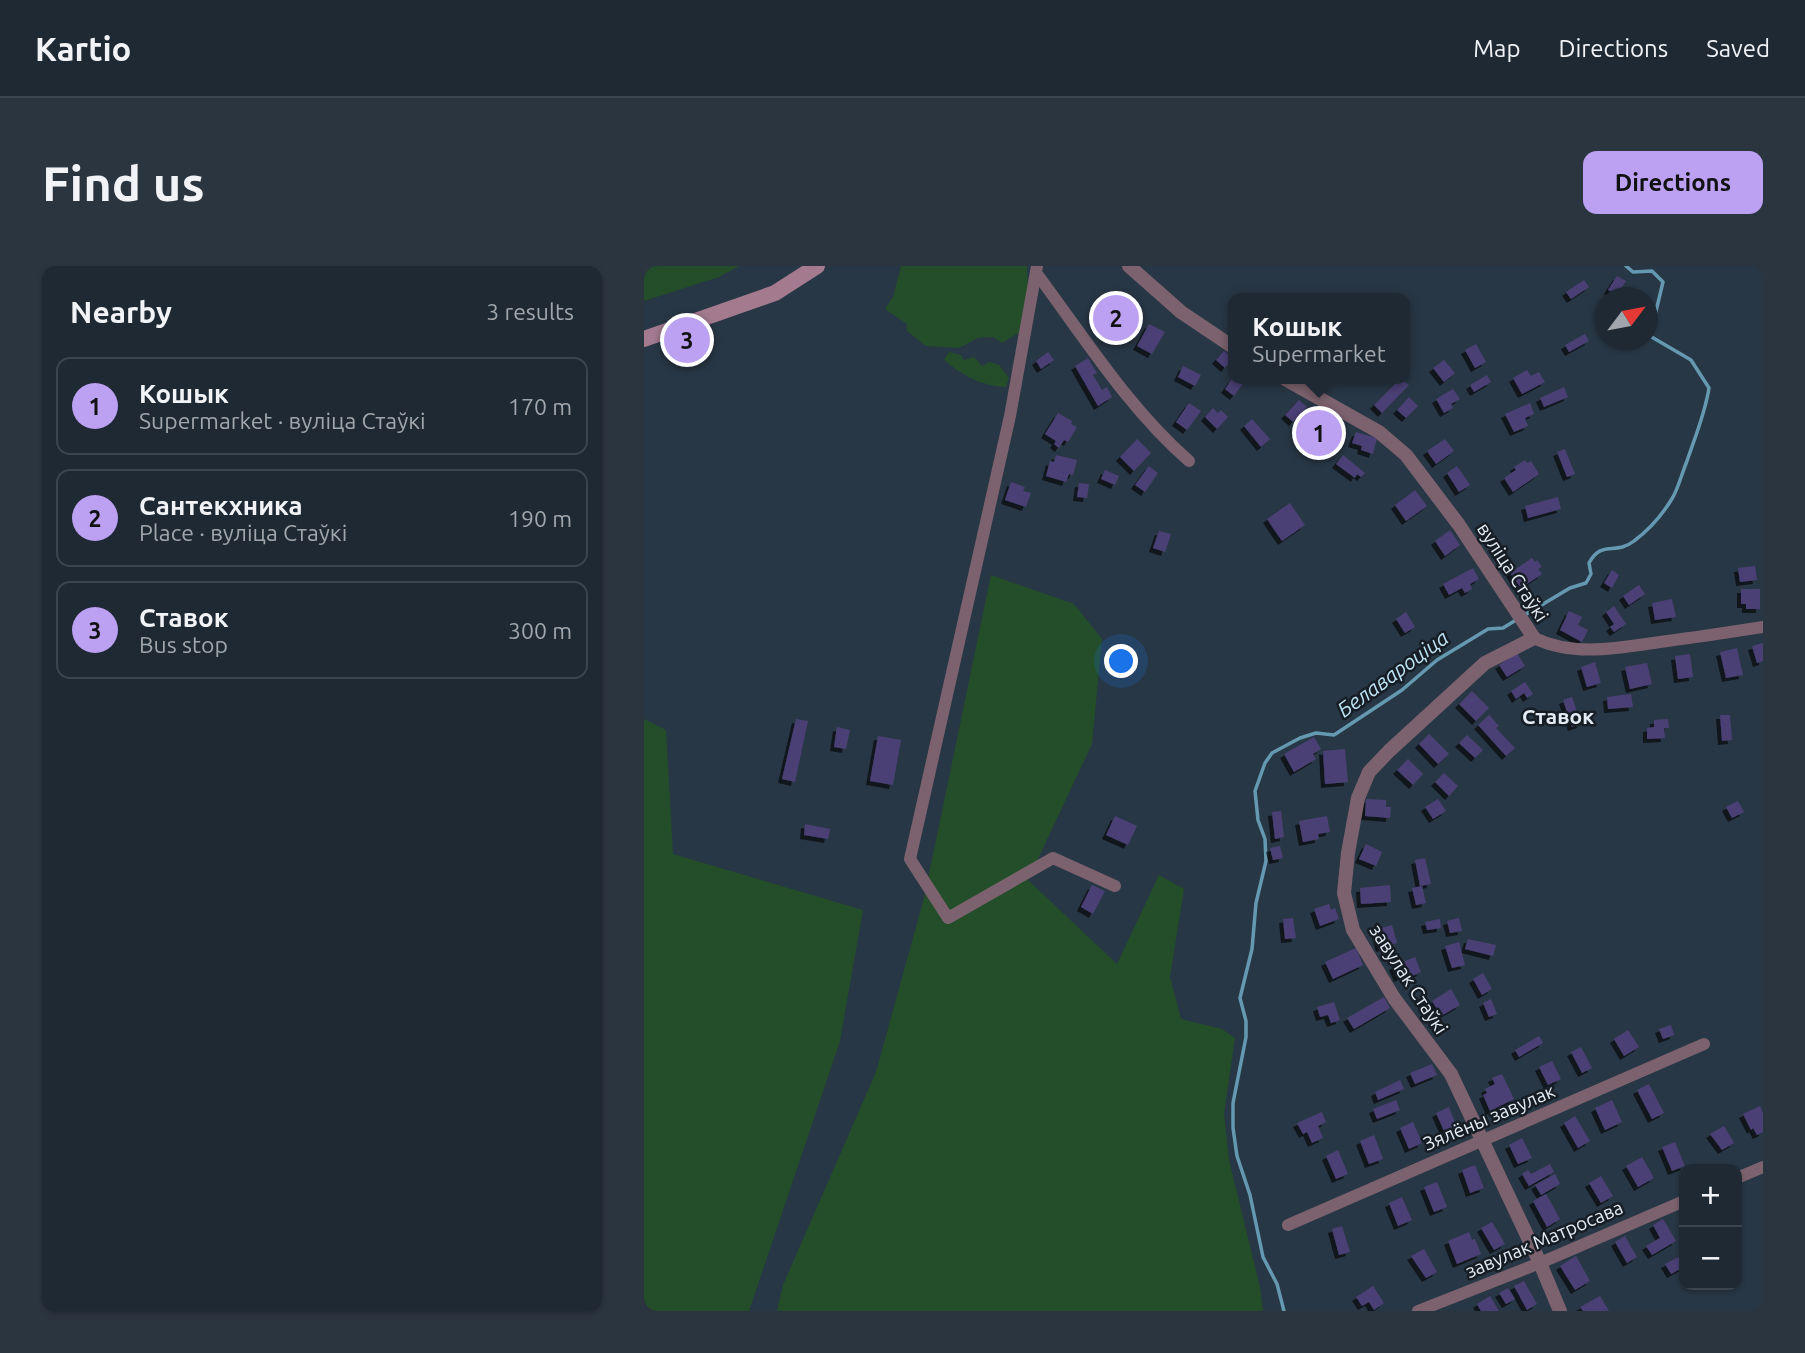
<!DOCTYPE html>
<meta charset="utf-8">
<style>
body{margin:0;font-family:Ubuntu,sans-serif;background:#2b3540;color:#f1f3f6}
.controls{position:absolute;right:21px;bottom:21px;display:grid;overflow:hidden;border-radius:14px;box-shadow:0 2px 5px #0004}
.controls button{width:63px;height:63px;display:grid;place-items:center;padding:0;border:0;border-bottom:2px solid #3c454f;background:#1e2934;color:#f1f3f6;font:35px sans-serif}
.compass{position:absolute;left:951px;top:21px;width:63px;height:63px;border-radius:50%;background:#1e2934;box-shadow:0 2px 5px #0004;rotate:58deg}
.you{position:absolute;left:478px;top:396px;width:24px;height:24px;margin:-18px;border:5px solid #fff;border-radius:50%;background:#1a73e8;box-shadow:0 0 0 10px #1a73e833}
.badge{display:grid;place-items:center;width:46px;height:46px;border-radius:50%;background:#bca0f2;color:#111;font-size:23px;font-weight:700}
.pin{position:absolute;translate:-50% -50%;border:4px solid #fff;box-shadow:0 2px 7px #0006}
.popup{position:absolute;left:584px;top:27px;width:182px;height:91px;box-sizing:border-box;display:grid;place-content:center;border-radius:14px;background:#1e2934;filter:drop-shadow(0 2px 5px #0005);font-size:23px;white-space:nowrap;color:#a1a6ac}
.popup b{font-size:26px;color:#f1f3f6}
.popup::after{content:'';position:absolute;left:50%;top:100%;margin-left:-14px;border:14px solid transparent;border-top-color:#1e2934}
.list{margin:0;padding:0;list-style:none}
h2{display:flex;justify-content:space-between;align-items:center;height:91px;margin:0;padding:0 28px;font-size:30px}
h2 small{font-size:23px;font-weight:400;color:#a1a6ac}
.list li{display:grid;grid-template-columns:46px 1fr auto;gap:21px;align-items:center;box-sizing:border-box;height:98px;margin:0 14px 14px;padding:0 14px;border:2px solid #3c454f;border-radius:14px}
.list b{display:block;font-size:26px;white-space:nowrap}
.list p{margin:0;font-size:23px;white-space:nowrap;color:#a1a6ac}
.list em{font-size:23px;font-style:normal;color:#a1a6ac}
.map{position:relative;flex:none;width:1119px;height:1045px;overflow:hidden;border-radius:14px}
header{display:flex;align-items:center;gap:42px;box-sizing:border-box;height:98px;padding:0 35px;background:#1e2934;border-bottom:2px solid #3c454f}
header strong{font-size:33px}
nav{display:flex;gap:38px;margin-inline-start:auto;font-size:24px}
.intro{display:flex;align-items:center;justify-content:space-between;box-sizing:border-box;height:168px;padding:0 42px}
h1{margin:0;font-size:49px}
.button{padding:18px 32px;border-radius:14px;background:#bca0f2;color:#111;font-size:24px;font-weight:700}
main{display:flex;gap:42px;padding:0 42px}
aside{flex:1;background:#1e2934;border-radius:14px;box-shadow:0 2px 5px #0004}
.map>svg:first-child{display:block}
.green{fill:#234e29}
.lines{fill:none;stroke-linecap:round;stroke-linejoin:round}
.stream{stroke:#6499b1;stroke-width:3.5}
.building{fill:#4b4074;filter:url(#shadow)}
.minor{stroke:#7c626e;stroke-width:12}
.tertiary{stroke:#7c626e;stroke-width:14}
.secondary{stroke:#a37a8e;stroke-width:16}
.labels{text-anchor:middle;stroke-width:5;stroke-linejoin:round;paint-order:stroke}
.street-label{font-size:19px;fill:#e3ecf6;stroke:#171d24}
.water-label{font-size:21px;font-style:italic;fill:#bee3f5;stroke:#171d24}
.neighbourhood-label{font-size:21px;font-weight:bold;fill:#e3ecf6;stroke:#171d24}
</style>
<header>
<strong>Kartio</strong>
<nav><a>Map</a><a>Directions</a><a>Saved</a></nav>
</header>
<div class="intro"><h1>Find us</h1><a class="button">Directions</a></div>
<main>
<aside>
<h2>Nearby<small>3 results</small></h2>
<ul class="list">
<li><span class="badge">1</span><div><b>Кошык</b><p>Supermarket · вуліца Стаўкі</p></div><em>170 m</em></li>
<li><span class="badge">2</span><div><b>Сантекхника</b><p>Place · вуліца Стаўкі</p></div><em>190 m</em></li>
<li><span class="badge">3</span><div><b>Ставок</b><p>Bus stop</p></div><em>300 m</em></li>
</ul>
</aside>
<div class="map">
<svg width="1119" height="1045" viewBox="0 0 1119 1045">
<defs>
<filter id="shadow"><feDropShadow dx="-4" dy="4" stdDeviation="0" flood-color="#0009"/></filter>
</defs>
<rect width="100%" height="100%" fill="#283745"/>
<g class="green">
<path d="M0,0H95L75,11L0,35Z"/>
<path d="M257,0H383L384,25L376,66L358,77L349,71L334,72L315,82L282,80L263,65V58L241,43L249,31Z"/>
<path d="M305,86L317,89L320,94L330,91L338,100L345,96L355,99L365,112L362,121C337,120 318,109 300,94Z"/>
<path d="M347,309L430,338L458,373L448,478L384,614L473,698L515,609L540,623L526,711L537,753L578,763L591,772L580,848L585,894L616,1021L619,1045H133L139,1019L232,806L280,632Z"/>
<path d="M0,453L22,464L29,588L219,644L196,775L105,1045H0Z"/>
</g>
<g class="lines">
<g class="stream">
<path d="M879,350L926,322L942,317L947,308L945,297C958,273 971,290 990,275C1006,263 1019,248 1029,231C1035,220 1038,207 1043,195C1051,171 1061,148 1065,122L1047,94L1006,70L1019,16L1008,5L989,6L982,0"/>
<path d="M640,1045L633,1018L619,991L606,929L593,890L589,862V837L602,771V755L596,732L608,683L612,637L622,595L621,573L614,554L611,525L621,497L628,487L656,472L672,467L690,469L758,424L793,394L844,363L859,362L872,354"/>
</g>
</g>
<g class="building">
<path d="M973,10L982,15L976,24L979,25L976,31L964,24Z"/>
<path d="M940,14L945,21L927,33L922,26Z"/>
<path d="M484,45L486,54L460,59L458,50Z"/>
<path d="M505,58L521,66L508,88L493,80Z"/>
<path d="M941,68L945,75L925,86L921,79Z"/>
<path d="M832,78L842,96L831,102L821,84Z"/>
<path d="M580,85L589,92L581,102L572,94Z"/>
<path d="M404,86L410,94L397,103L392,95Z"/>
<path d="M444,92L453,107L449,109L458,124L463,121L468,131L454,140L431,100Z"/>
<path d="M800,94L811,107L800,116L789,102Z"/>
<path d="M539,100L557,109L551,120L534,111Z"/>
<path d="M883,104L887,110L895,106L901,116L878,128L869,112Z"/>
<path d="M843,109L847,116L830,126L826,119Z"/>
<path d="M588,113H602L590,130L581,123Z"/>
<path d="M756,113L765,119L738,147L730,139Z"/>
<path d="M920,121L924,131L900,141L896,132Z"/>
<path d="M809,123L816,133L807,138L809,142L800,147L792,133Z"/>
<path d="M765,131L774,140L762,152L753,144Z"/>
<path d="M655,134L663,141L649,156L641,149Z"/>
<path d="M545,137L557,145L543,164L532,156Z"/>
<path d="M886,137L890,148L881,152L884,160L870,166L861,148Z"/>
<path d="M569,142L574,147L577,144L584,151L573,163L561,151Z"/>
<path d="M414,147L428,155L427,158L433,161L424,176L420,174L415,182L410,178L412,175L401,168Z"/>
<path d="M677,151L688,158L673,184L662,177Z"/>
<path d="M608,153L626,173L617,181L600,160Z"/>
<path d="M712,166L733,172L729,188L717,184L718,180L708,177Z"/>
<path d="M493,173L507,187L490,205L476,191Z"/>
<path d="M801,173L810,185L792,198L783,185Z"/>
<path d="M921,183L931,208L923,211L913,186Z"/>
<path d="M412,189L433,194L429,209L425,208L422,216L402,210L406,195L410,196Z"/>
<path d="M699,189L721,207L717,211L713,208L711,212L692,198Z"/>
<path d="M881,194L883,197L887,195L895,208L869,226L860,212L872,204L870,201Z"/>
<path d="M505,200L514,207L501,226L491,219Z"/>
<path d="M813,200L826,219L815,226L803,207Z"/>
<path d="M461,204L475,210L471,219L457,213Z"/>
<path d="M367,216L381,221L379,225L387,227L382,241L361,234Z"/>
<path d="M435,217L445,218L443,232L433,231Z"/>
<path d="M771,224L783,240L762,255L751,239Z"/>
<path d="M914,231L917,243L884,252L881,240Z"/>
<path d="M646,237L661,259L638,275L623,253Z"/>
<path d="M806,264L816,279L801,290L791,275Z"/>
<path d="M515,265L527,268L521,286L509,282Z"/>
<path d="M888,292L891,296L893,294L898,301L894,303L898,308L877,322L866,307Z"/>
<path d="M1111,300L1113,314L1096,316L1094,302Z"/>
<path d="M829,302L835,313L826,318L828,323L821,327L818,322L805,329L799,318Z"/>
<path d="M968,304L975,309L968,322L960,317Z"/>
<path d="M995,319L1001,328L985,339L979,330Z"/>
<path d="M1097,323H1116V343H1102V338H1097Z"/>
<path d="M1028,333L1032,351L1011,354L1008,337Z"/>
<path d="M970,340L982,358L970,366L966,361L970,358L962,346Z"/>
<path d="M925,345L938,351L934,359L944,364L938,376L916,364Z"/>
<path d="M762,346L771,361L761,367L752,353Z"/>
<path d="M1119,377V395L1113,397L1108,380Z"/>
<path d="M1093,382L1099,409L1082,412L1076,386Z"/>
<path d="M873,387L881,400L863,411L855,399Z"/>
<path d="M1046,388L1049,411L1034,413L1031,390Z"/>
<path d="M951,396L957,417L943,421L937,401Z"/>
<path d="M1003,397L1008,418L986,423L981,401Z"/>
<path d="M881,416L889,428L883,432L880,427L872,433L867,425Z"/>
<path d="M828,425L845,442L832,455L815,438Z"/>
<path d="M987,428L989,441L964,443L963,431Z"/>
<path d="M928,431L937,458L928,461L919,434Z"/>
<path d="M845,449L855,460L852,462L871,482L862,490L834,459Z"/>
<path d="M1076,449H1086L1088,474L1078,475Z"/>
<path d="M152,453L164,455L151,516L138,513Z"/>
<path d="M1024,453L1025,462H1020L1021,472L1003,473V462L1010,461V454Z"/>
<path d="M193,461L206,464L202,483L190,481Z"/>
<path d="M785,468L805,488L794,498L775,478Z"/>
<path d="M823,469L839,484L831,492L815,477Z"/>
<path d="M234,470L257,474L249,519L226,515Z"/>
<path d="M670,471L677,483L669,488L672,493L650,506L640,488Z"/>
<path d="M701,483L704,516L681,518L679,485Z"/>
<path d="M764,493L779,508L769,519L753,504Z"/>
<path d="M800,507L814,520L805,530L791,516Z"/>
<path d="M722,533L742,534V541H747L746,552L721,550Z"/>
<path d="M794,533L802,545L789,553L781,541Z"/>
<path d="M1094,535L1100,546L1088,552L1082,541Z"/>
<path d="M637,545L640,571L631,573L628,546Z"/>
<path d="M471,550L493,560L484,579L462,569Z"/>
<path d="M683,550L686,566L674,568L675,573L659,576L655,555Z"/>
<path d="M161,558L186,563L184,573L160,569Z"/>
<path d="M722,578L738,586L732,600L715,593Z"/>
<path d="M636,580L639,592L629,594L626,582Z"/>
<path d="M781,592L787,618L776,620L771,594Z"/>
<path d="M448,619L461,625L449,648L437,641Z"/>
<path d="M746,619L747,636L717,638L716,622Z"/>
<path d="M778,620L782,637L772,639L768,622Z"/>
<path d="M685,638L687,644L691,642L695,653L676,660L670,643Z"/>
<path d="M649,652L652,672L641,673L639,653Z"/>
<path d="M815,652L818,665L806,667L803,655Z"/>
<path d="M796,653L797,662L783,664L781,656Z"/>
<path d="M748,659L753,677L736,682L731,664Z"/>
<path d="M824,673L852,679L849,690L821,683Z"/>
<path d="M815,676L821,699L808,702L801,680Z"/>
<path d="M712,682L719,699L689,713L681,696Z"/>
<path d="M771,691L777,706L764,712L762,708L754,712L749,700Z"/>
<path d="M839,707L848,723L838,729L829,713Z"/>
<path d="M807,723L816,739L797,750L788,735Z"/>
<path d="M740,731L746,742L710,763L703,752Z"/>
<path d="M847,733L853,748L845,751L839,737Z"/>
<path d="M690,736L696,754L687,757L684,749L676,751L673,741Z"/>
<path d="M1027,759L1030,769L1019,773L1015,763Z"/>
<path d="M984,764L995,781L980,790L970,773Z"/>
<path d="M895,770L899,777L875,791L871,784Z"/>
<path d="M937,781L948,802L938,807L927,786Z"/>
<path d="M908,795L917,813L904,819L895,801Z"/>
<path d="M788,798L793,809L771,818L766,807Z"/>
<path d="M858,808L870,833L846,845L839,829L843,827L841,823L851,818L848,812Z"/>
<path d="M756,814L760,823L734,834L731,826Z"/>
<path d="M1005,818L1020,847L1008,853L993,824Z"/>
<path d="M752,834L756,844L733,853L729,843Z"/>
<path d="M968,834L978,856L961,864L951,842Z"/>
<path d="M1116,840L1119,847V866L1113,869L1109,862L1107,864L1099,848Z"/>
<path d="M805,841L813,862L801,867L792,847Z"/>
<path d="M678,846L682,856L674,860L679,872L668,877L663,866L659,868L653,857Z"/>
<path d="M931,850L946,875L934,882L920,857Z"/>
<path d="M769,856L778,877L765,883L756,862Z"/>
<path d="M1080,860L1090,877L1078,884L1066,868Z"/>
<path d="M730,869L739,893L725,898L716,875Z"/>
<path d="M878,872L888,892L874,898L865,879Z"/>
<path d="M1031,876L1041,900L1028,905L1018,881Z"/>
<path d="M694,884L704,908L692,913L682,890Z"/>
<path d="M998,891L1010,912L994,921L982,900Z"/>
<path d="M906,898L910,906L885,920L878,908L884,904L887,908Z"/>
<path d="M831,899L840,922L826,927L818,904Z"/>
<path d="M911,908L916,918L897,929L891,919Z"/>
<path d="M957,910L969,930L957,937L945,917Z"/>
<path d="M793,916L803,941L790,946L780,921Z"/>
<path d="M902,928L916,953L903,961L889,935Z"/>
<path d="M758,931L768,954L754,960L745,937Z"/>
<path d="M1019,953L1032,975L1008,989L1002,980L1016,972L1009,959Z"/>
<path d="M848,956L861,978L850,984L837,962Z"/>
<path d="M698,960L706,986L695,989L688,963Z"/>
<path d="M825,966L828,974L831,973L837,988L813,998L804,975Z"/>
<path d="M981,970L993,991L983,997L971,976Z"/>
<path d="M780,983L793,1006L782,1012L767,990Z"/>
<path d="M932,990L946,1015L931,1024L916,1000Z"/>
<path d="M1035,991L1040,1001L1027,1008L1021,998Z"/>
<path d="M880,1015L893,1038L883,1044L870,1020Z"/>
<path d="M729,1020L740,1037L730,1044L725,1036L718,1040L712,1031Z"/>
<path d="M864,1022L871,1033L862,1038L855,1027Z"/>
<path d="M846,1030L855,1045H837L833,1038Z"/>
<path d="M956,1030L965,1045H939L936,1041Z"/>
</g>
<g class="lines">
<g class="minor">
<path d="M393,0L366,150L266,593L304,652L409,592L471,620"/>
<path d="M393,8C440,71 485,143 545,195"/>
<path d="M890,372C931,392 979,381 1023,375C1055,371 1087,366 1119,361"/>
<path d="M1093,912L1119,901"/>
<path d="M644,959L1060,778"/>
<path d="M774,1045L896,997L1040,935"/>
</g>
<g class="tertiary">
<path d="M485,0L537,46L589,81"/>
<path d="M641,113L735,166L762,189L815,259L890,372L841,397L745,485L725,506L714,532L704,587L700,627L709,664L750,732L807,808L896,997L916,1045"/>
</g>
<path class="secondary" d="M0,73L131,27L173,0"/>
</g>
<g class="labels">
<g class="street-label">
<text transform="translate(869 306) rotate(57)" y="7">вуліца Стаўкі</text>
<text transform="translate(765 713) rotate(57)" y="7">завулак Стаўкі</text>
<text transform="translate(845 851) rotate(-23)" y="7">Зялёны завулак</text>
<text transform="translate(900 973) rotate(-23)" y="7">завулак Матросава</text>
</g>
<g class="water-label">
<text transform="translate(749 408) rotate(-36)" y="7">Белавароціца</text>
</g>
<g class="neighbourhood-label">
<text x="914" y="458">Ставок</text>
</g>
</g>
</svg>
<div class="controls">
<button>+</button>
<button>−</button>
</div>
<svg class="compass" viewBox="-18 -18 36 36"><path d="M0-13l5 13h-10z" fill="#e53935"/><path d="M0 13l5-13h-10z" fill="#a1a6ac"/></svg>
<div class="you"></div>
<div class="pin badge" style="left:675px;top:167px">1</div>
<div class="popup"><b>Кошык</b>Supermarket</div>
<div class="pin badge" style="left:472px;top:52px">2</div>
<div class="pin badge" style="left:43px;top:74px">3</div>
</div>
</main>
